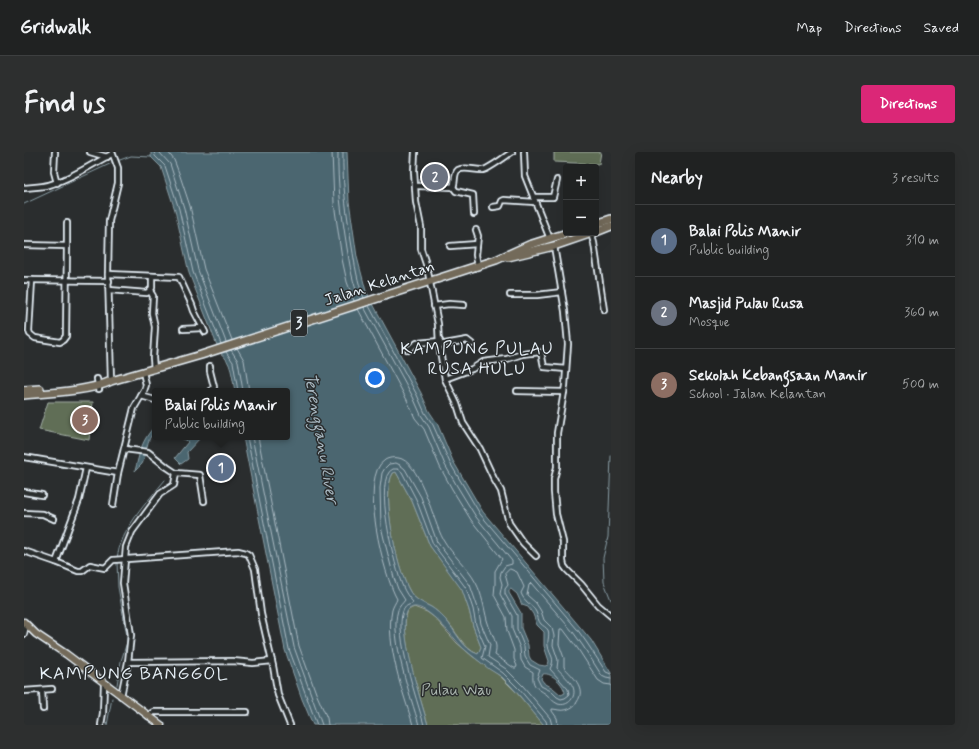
<!DOCTYPE html>
<meta charset="utf-8">
<style>
body{margin:0;font-family:Mynerve,sans-serif;background:#2d2f2f;color:#f1f3f6}
.controls{position:absolute;right:12px;top:12px;display:grid;overflow:hidden;border-radius:4px;box-shadow:0 4px 16px #0002}
.controls button{width:36px;height:36px;display:grid;place-items:center;padding:0;border:0;border-bottom:1px solid #3d3f40;background:#202222;color:#f1f3f6;font:20px sans-serif}
.you{position:absolute;left:351px;top:226px;width:14px;height:14px;margin:-10px;border:3px solid #fff;border-radius:50%;background:#1a73e8;box-shadow:0 0 0 6px #1a73e833}
.badge{display:grid;place-items:center;width:26px;height:26px;border-radius:50%;background:#db2777;color:#fff;font-size:13px;font-weight:700}
.pin{position:absolute;translate:-50% -50%;border:2px solid #fff;box-shadow:0 1px 4px #0006}
.popup{position:absolute;left:128px;top:236px;width:138px;height:52px;box-sizing:border-box;display:grid;place-content:center;border-radius:4px;background:#202222;filter:drop-shadow(0 1px 3px #0005);font-size:13px;white-space:nowrap;color:#a2a4a5}
.popup b{font-size:15px;color:#f1f3f6}
.popup::after{content:'';position:absolute;left:50%;top:100%;margin-left:-8px;border:8px solid transparent;border-top-color:#202222}
.list{margin:0;padding:0;list-style:none}
h2{display:flex;justify-content:space-between;align-items:center;height:52px;margin:0;padding:0 16px;font-size:17px}
h2 small{font-size:13px;font-weight:400;color:#a2a4a5}
.list li{display:grid;grid-template-columns:26px 1fr auto;gap:12px;align-items:center;box-sizing:border-box;height:72px;padding:0 16px;border-top:1px solid #3d3f40}
.list b{display:block;font-size:15px;white-space:nowrap}
.list p{margin:0;font-size:13px;white-space:nowrap;color:#a2a4a5}
.list em{font-size:13px;font-style:normal;color:#a2a4a5}
.map{position:relative;flex:none;width:587px;height:573px;overflow:hidden;border-radius:4px}
header{display:flex;align-items:center;gap:24px;box-sizing:border-box;height:56px;padding:0 20px;background:#202222;border-bottom:1px solid #3d3f40}
header strong{font-size:19px}
nav{display:flex;gap:22px;margin-inline-start:auto;font-size:14px}
.intro{display:flex;align-items:center;justify-content:space-between;box-sizing:border-box;height:96px;padding:0 24px}
h1{margin:0;font-size:28px}
.button{padding:10px 18px;border-radius:4px;background:#db2777;color:#fff;font-size:14px;font-weight:700}
main{display:flex;gap:24px;padding:0 24px}
aside{flex:1;background:#202222;border-radius:4px;box-shadow:0 4px 16px #0002}
.map>svg:first-child{display:block}
.green{fill:#606e56;stroke:#a4b0a7}
.water{fill:#4b6670;stroke:#8a9ea6;fill-rule:evenodd}
.lines{fill:none;stroke-linecap:round;stroke-linejoin:round}
.shore{stroke:#a9b9c2;stroke-width:1}
.stream{stroke:#8a9ea6;stroke-width:1}
.minor-casing{stroke:#e8f1f8;stroke-width:8}
.major-casing{stroke:#e8f1f8;stroke-width:9}
.highway-casing{stroke:#e8f1f8;stroke-width:10}
.minor{stroke:#2a2d2e;stroke-width:4.5}
.major{stroke:#736b5a;stroke-width:6}
.highway{stroke:#736b5a;stroke-width:7}
.labels{text-anchor:middle;stroke-width:3;stroke-linejoin:round;paint-order:stroke}
.shield{fill:#2a2d2e;stroke:#afb6bb;stroke-width:1}
.shield-label{font-size:15px;font-weight:bold;fill:#e8f1f8}
.street-label{font-size:16px;fill:#e8f1f8;stroke:#2a2d2e}
.park-label{font-size:16px;fill:#abb6af;stroke:#2a2d2e}
.neighbourhood-label{font-size:17px;letter-spacing:1px;fill:#e8f1f8;stroke:#2a2d2e}
.water-label{font-size:17px;font-style:italic;fill:#a9b9c2;stroke:#2a2d2e}
.quarter-label{font-size:18px;letter-spacing:1px;fill:#e8f1f8;stroke:#2a2d2e}
</style>
<header>
<strong>Gridwalk</strong>
<nav><a>Map</a><a>Directions</a><a>Saved</a></nav>
</header>
<div class="intro"><h1>Find us</h1><a class="button">Directions</a></div>
<main>
<div class="map">
<svg width="587" height="573" viewBox="0 0 587 573">
<rect width="100%" height="100%" fill="#2a2d2e"/>
<filter id="ink" filterUnits="userSpaceOnUse"><feTurbulence type="fractalNoise" baseFrequency=".025" numOctaves="2"/><feDisplacementMap in="SourceGraphic" scale="8" xChannelSelector="R" yChannelSelector="G"/><feConvolveMatrix kernelMatrix="1 2 1 2 8 2 1 2 1" color-interpolation-filters="sRGB"/></filter>
<g filter="url(#ink)">
<g class="green">
<path d="M530,0H577L575,12L530,10Z"/>
<path d="M24,250H69L65,288L15,278Z"/>
<path d="M372,320L388,349L406,394L438,437L445,458L449,474L457,495L454,502C439,497 432,478 421,467C417,463 412,458 407,455C401,452 394,449 389,444C374,427 356,341 369,321Z"/>
<path d="M390,455L403,460L411,466L433,491L448,504L476,524L492,540L520,573H404C397,548 375,484 383,461C384,457 387,457 390,455Z"/>
</g>
<g class="water">
<path d="M127,0H323L325,49L333,105L342,139L397,241L405,259L413,271L429,309L459,360L556,475L567,488L587,521V573H520C506,557 493,539 478,525C474,522 469,520 465,517C456,510 447,503 439,496C430,487 399,445 385,457C371,469 399,556 404,573H289L278,547L261,498L219,285H263V239H211C208,226 208,209 196,201L165,121L151,58L137,15L127,5ZM372,320L388,349L406,394L438,438L445,458L449,474L457,495L454,502C439,498 431,478 421,467C417,463 412,458 407,455C401,452 394,449 389,444C374,427 356,340 369,321ZM487,437L493,442L498,453L504,455L509,462L513,473L520,480V494L525,509L524,513L521,514L515,513L507,508L505,504L504,493L497,476V461L485,441V438ZM519,522C528,520 540,533 541,541L537,543L529,536L520,531L517,527Z"/>
<path d="M131,274V279C121,288 124,301 118,312C116,314 113,317 111,319C116,300 117,289 131,274Z"/>
<path d="M153,285H177L163,300L164,307L157,312L151,306L164,290L162,288Z"/>
</g>
<g class="lines">
<g class="shore">
<path d="M130,0L131,4L141,14L155,57L169,120L197,192"/>
<path d="M135,0L146,12L160,56L174,118L202,190"/>
<path d="M144,0L150,8L155,21L166,54L180,117L208,188"/>
<path d="M308,0L310,51L318,107L323,130L330,149"/>
<path d="M314,0C313,32 318,64 323,96C326,113 328,131 336,147"/>
<path d="M319,0C318,32 323,64 328,95C331,112 333,130 340,146"/>
<path d="M345,154L393,243L401,261L409,273L426,311L456,362L553,477L563,491L582,520L587,522"/>
<path d="M340,155L389,245L397,263L405,275L421,313L433,334L452,365L488,409V412L481,414L477,420L476,425L478,432L476,442L488,464V477L496,496L497,508L501,515L509,520C508,534 511,535 522,542C526,545 529,550 534,552C544,555 553,545 549,535C546,528 538,522 533,516L534,508L529,493L530,484L528,476L520,468L517,459L512,451L503,443L505,433L507,431L549,480L559,494L578,524L582,526L587,527"/>
<path d="M334,157L383,248L391,266L400,277L416,315L428,337L447,368L478,407L471,419V432L470,443L482,465L483,479L490,498V507L493,514L492,516H490L471,503C472,500 472,497 472,494C471,485 465,477 463,468C460,456 458,442 452,431C443,414 428,403 419,387C409,369 398,316 378,307C373,305 366,305 361,308C334,324 360,425 373,447C372,450 369,454 368,458C361,492 379,540 389,573"/>
<path d="M213,196L220,208L225,239"/>
<path d="M207,198L214,209L219,239"/>
<path d="M202,200L209,210L214,239"/>
<path d="M223,285L265,497L293,573"/>
<path d="M228,285L270,495L298,573"/>
<path d="M234,285L275,494L292,541L303,566L304,573"/>
<path d="M486,417L493,420L500,435L497,441C500,450 508,452 512,460C514,464 514,469 517,472C519,474 522,475 524,478C526,484 523,488 524,494C526,505 532,505 526,517L544,537L545,543L541,546L537,547L533,545L527,539L517,534L513,526L516,518L506,513L501,505L500,494L493,477V463L481,442V437L484,433L481,422Z"/>
<path d="M395,573C387,545 365,485 374,458C375,454 379,451 381,448L374,437L370,426L360,387L357,374L356,336L358,321L361,316L365,312L372,311L376,313L381,317L397,345L413,390L446,433L454,456L457,472L466,493L464,505L482,517L499,534L526,566L528,573"/>
<path d="M400,573C393,547 370,483 379,459C381,454 384,453 388,452L389,450C385,446 381,440 379,435C371,418 348,325 369,317H374L378,320L392,347L409,392L442,436L449,457L452,473L461,494L458,506L479,521L495,537L522,569L523,573"/>
<path d="M534,573L533,566L528,559V557C532,557 536,559 541,558C546,557 551,554 553,550C563,536 548,524 540,515V506L535,492L536,477H539L554,497L574,528L580,532L587,533"/>
</g>
<g class="stream">
<path d="M93,9L107,4L127,5"/>
<path d="M0,52L90,10"/>
<path d="M587,304L584,385L579,406L580,430L587,448"/>
<path d="M93,407C96,378 123,350 141,328"/>
<path d="M93,533L97,509L103,490V484L94,435L93,410"/>
<path d="M83,573L88,546"/>
</g>
<g class="minor-casing">
<g id="minor">
<path d="M31,0L30,20L33,31"/>
<path d="M66,0L83,5"/>
<path d="M391,0L390,19L392,50L397,75V97L403,115L414,172L415,193L421,227L433,252L439,271L456,297L470,327L477,339L485,371L499,391L512,404"/>
<path d="M500,0L501,24L526,87"/>
<path d="M392,34L429,35C432,30 429,22 434,18C441,14 452,19 459,18C465,17 482,4 488,0"/>
<path d="M429,35L432,39L449,43L450,62"/>
<path d="M0,36C8,35 17,35 25,33C47,27 68,12 88,2"/>
<path d="M509,45H529L533,28"/>
<path d="M469,55L476,54L478,49L480,48L511,50"/>
<path d="M452,78L454,84L452,103L454,114"/>
<path d="M567,81L570,91L580,158"/>
<path d="M0,93L43,94L42,184L39,188L36,190L11,186L6,182L5,179L8,128"/>
<path d="M43,94V71"/>
<path d="M426,94L453,92"/>
<path d="M530,94L541,159L544,192L541,234L533,281V315L530,327V340L532,362L539,390V409L540,414L543,418L557,432L574,453L587,464"/>
<path d="M84,122L155,125L168,153L170,159L181,180"/>
<path d="M0,128L85,129"/>
<path d="M85,138L123,141L128,136V124"/>
<path d="M126,139L129,144L128,161L131,175L129,206L130,217"/>
<path d="M486,143H513L538,140"/>
<path d="M410,154L425,152L440,153"/>
<path d="M159,177L179,176"/>
<path d="M415,193L443,188L448,192"/>
<path d="M384,198L393,191L416,189"/>
<path d="M186,214V219L190,235L187,239"/>
<path d="M73,227L75,237"/>
<path d="M421,227L448,217L459,210L483,207L498,202L517,200L520,215L542,217"/>
<path d="M87,229L84,122L85,69L94,31V16L88,0"/>
<path d="M493,239L540,240"/>
<path d="M117,244L131,248"/>
<path d="M100,297L124,300L143,315L152,321L176,323L180,349"/>
<path d="M0,305L94,321"/>
<path d="M0,340L18,343"/>
<path d="M89,353L94,321L110,256L120,239L122,233L119,220"/>
<path d="M0,361L19,362L30,367"/>
<path d="M0,399L32,410L54,419H58L66,413L81,416L89,408L214,399L222,401L225,403L231,417L237,462L249,514L254,543L266,573"/>
<path d="M32,410L55,348L62,316"/>
<path d="M0,482L2,473"/>
<path d="M104,510L209,509L229,511L248,509"/>
<path d="M18,538L19,557"/>
<path d="M0,539L28,537"/>
<path d="M97,544L104,510L107,483L99,431L102,395L108,380L136,342L150,333L152,321"/>
<path d="M124,564L130,560H223"/>
<path d="M77,573L79,561L80,532"/>
</g>
</g>
<g class="major-casing">
<path id="major" d="M0,470L12,482L42,502L137,573"/>
</g>
<g class="highway-casing">
<g id="highway">
<path d="M572,72L587,67"/>
<path d="M572,80L587,74"/>
<path d="M484,105L530,94L568,81"/>
<path d="M0,238L16,237"/>
<path d="M0,243C23,241 67,239 87,229L177,203L472,108L505,93L543,81"/>
</g>
</g>
<use href="#minor" class="minor"/>
<use href="#major" class="major"/>
<use href="#highway" class="highway"/>
</g>
</g>
<g class="labels">
<rect class="shield" x="267" y="158" width="16" height="26" rx="3"/>
<g class="shield-label">
<text x="275" y="176">3</text>
</g>
<g class="street-label">
<text transform="translate(355 130) rotate(-18)" y="6">Jalan Kelantan</text>
</g>
<g class="park-label">
<text x="432" y="543">Pulau Wau</text>
</g>
<g class="neighbourhood-label">
<text x="453" y="202">KAMPUNG PULAU<tspan x="453" dy="20">RUSA HULU</tspan></text>
</g>
<g class="water-label">
<text transform="translate(298 286) rotate(80)" y="6">Terengganu River</text>
</g>
<g class="quarter-label">
<text x="110" y="527">KAMPUNG BANGGOL</text>
</g>
</g>
</svg>
<div class="controls">
<button>+</button>
<button>−</button>
</div>
<div class="you"></div>
<div class="pin badge" style="left:197px;top:316px;background:#5c6f8a">1</div>
<div class="popup"><b>Balai Polis Manir</b>Public building</div>
<div class="pin badge" style="left:411px;top:25px;background:#6b7280">2</div>
<div class="pin badge" style="left:61px;top:268px;background:#8d6e63">3</div>
</div>
<aside>
<h2>Nearby<small>3 results</small></h2>
<ul class="list">
<li><span class="badge" style="background:#5c6f8a">1</span><div><b>Balai Polis Manir</b><p>Public building</p></div><em>310 m</em></li>
<li><span class="badge" style="background:#6b7280">2</span><div><b>Masjid Pulau Rusa</b><p>Mosque</p></div><em>360 m</em></li>
<li><span class="badge" style="background:#8d6e63">3</span><div><b>Sekolah Kebangsaan Manir</b><p>School · Jalan Kelantan</p></div><em>500 m</em></li>
</ul>
</aside>
</main>
